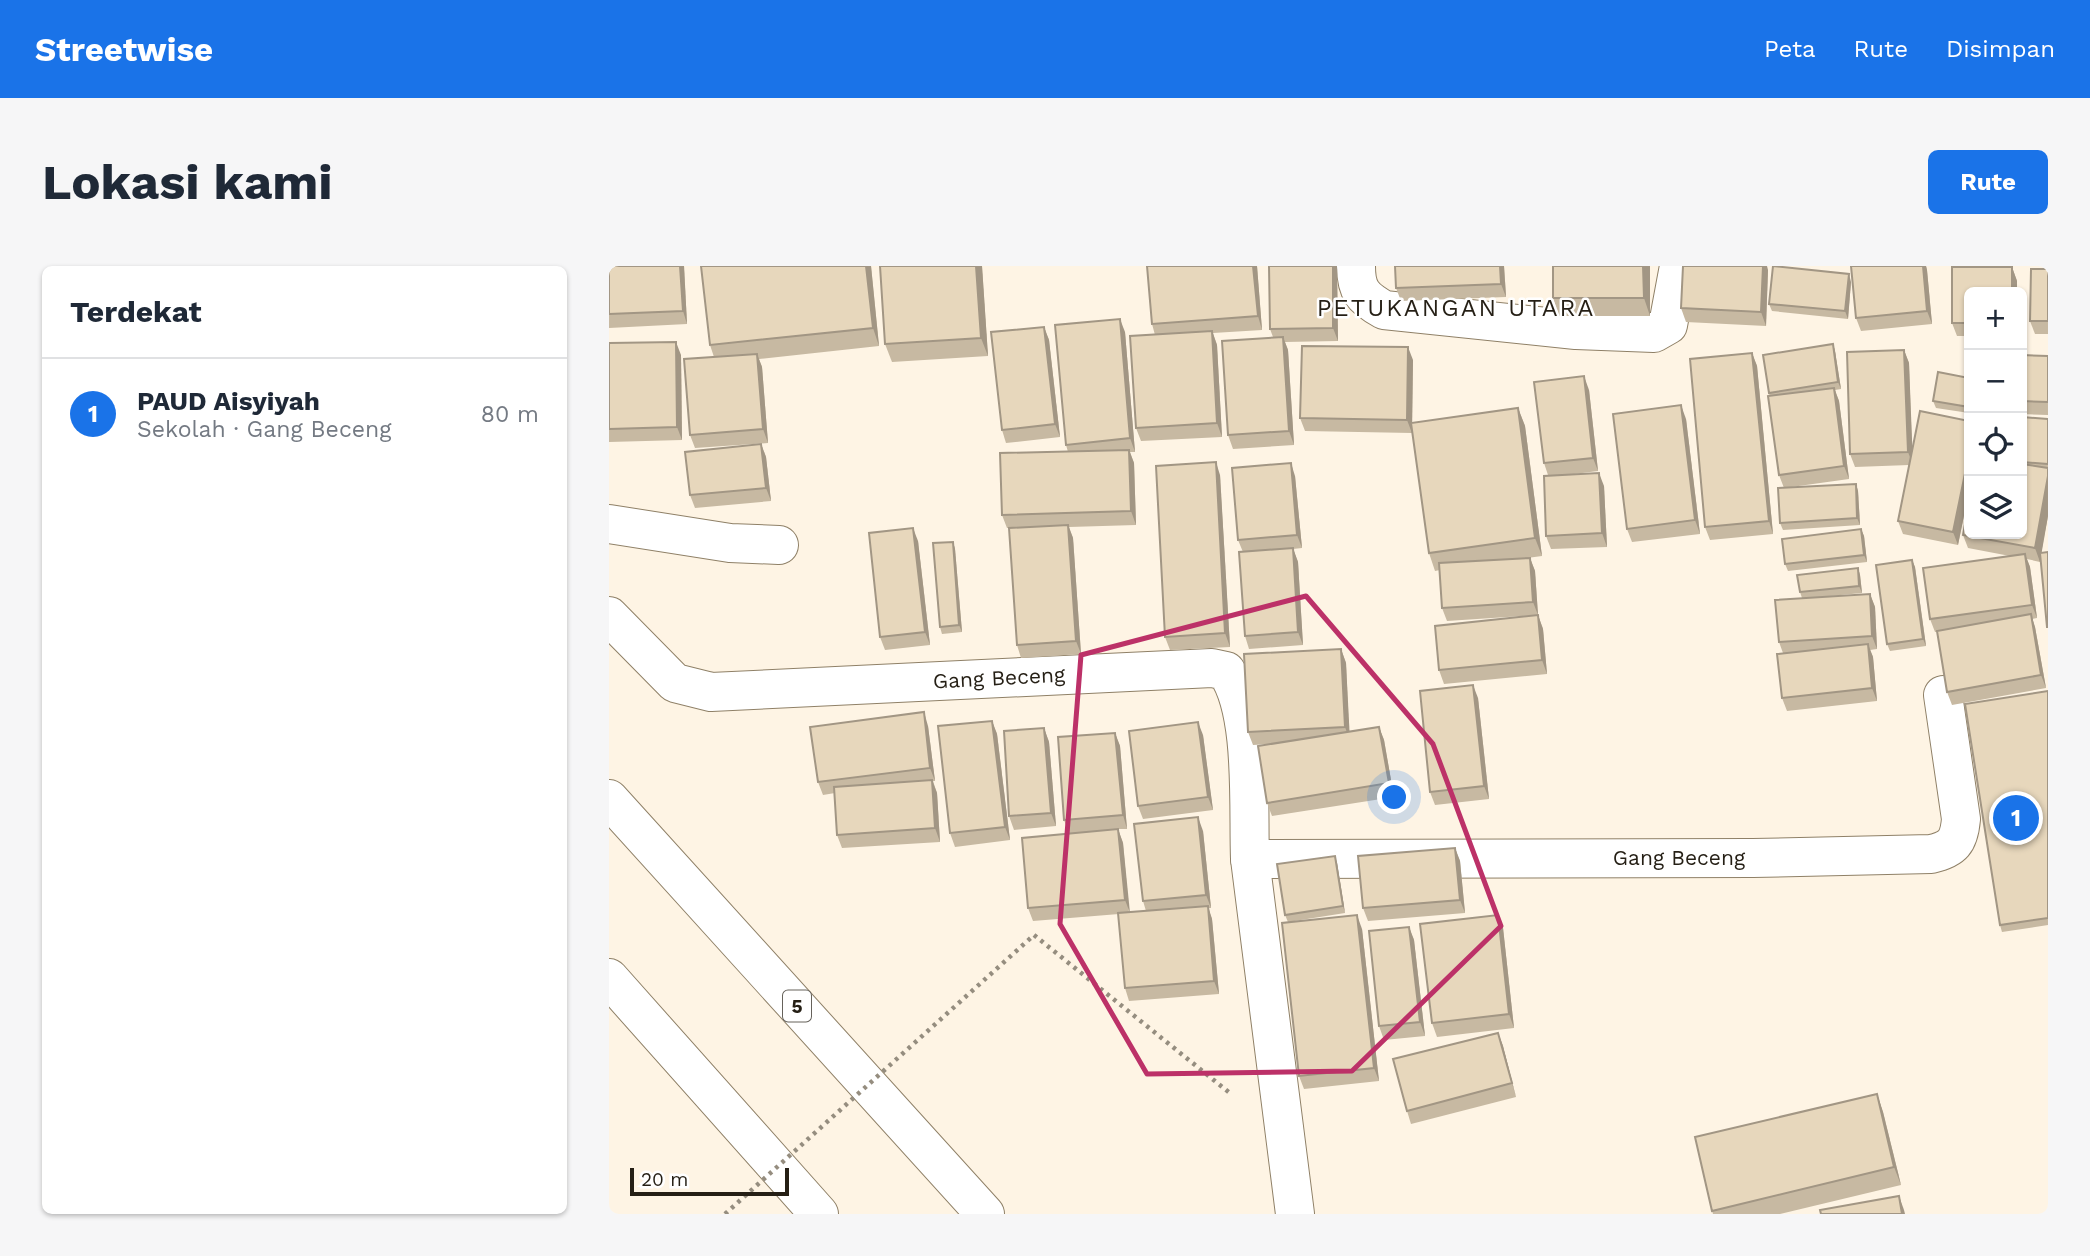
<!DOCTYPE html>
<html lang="id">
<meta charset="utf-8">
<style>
body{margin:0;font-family:"Work Sans",sans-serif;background:#f6f6f7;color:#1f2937}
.controls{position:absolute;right:21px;top:21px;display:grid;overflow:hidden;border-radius:10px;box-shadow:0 2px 5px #0004}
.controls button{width:63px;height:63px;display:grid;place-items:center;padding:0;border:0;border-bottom:2px solid #e0e1e3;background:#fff;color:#1f2937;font:35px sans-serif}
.scale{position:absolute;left:21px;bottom:18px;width:159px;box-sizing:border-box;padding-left:7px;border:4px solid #251f15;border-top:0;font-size:19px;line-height:24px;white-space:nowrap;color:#251f15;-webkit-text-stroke:5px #fff;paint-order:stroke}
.you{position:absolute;left:786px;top:532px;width:24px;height:24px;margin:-18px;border:5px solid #fff;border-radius:50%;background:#1a73e8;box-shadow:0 0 0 10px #1a73e833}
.badge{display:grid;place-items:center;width:46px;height:46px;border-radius:50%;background:#1a73e8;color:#fff;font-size:23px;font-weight:700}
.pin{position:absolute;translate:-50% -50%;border:4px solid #fff;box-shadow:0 2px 7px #0006}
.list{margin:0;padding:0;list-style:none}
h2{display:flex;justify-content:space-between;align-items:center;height:91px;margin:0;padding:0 28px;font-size:30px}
h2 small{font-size:23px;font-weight:400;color:#747a83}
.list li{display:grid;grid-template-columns:46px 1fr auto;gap:21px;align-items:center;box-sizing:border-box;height:112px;padding:0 28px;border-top:2px solid #e0e1e3}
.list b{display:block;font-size:26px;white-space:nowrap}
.list p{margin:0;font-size:23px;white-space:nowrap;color:#747a83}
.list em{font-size:23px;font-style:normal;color:#747a83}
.icon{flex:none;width:38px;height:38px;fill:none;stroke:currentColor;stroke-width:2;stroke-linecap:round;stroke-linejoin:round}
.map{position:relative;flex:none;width:1439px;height:948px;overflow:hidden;border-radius:10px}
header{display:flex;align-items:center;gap:42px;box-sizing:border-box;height:98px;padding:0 35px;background:#1a73e8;color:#fff}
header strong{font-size:33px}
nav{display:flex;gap:38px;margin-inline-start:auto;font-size:24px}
.intro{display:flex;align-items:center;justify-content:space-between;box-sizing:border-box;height:168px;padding:0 42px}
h1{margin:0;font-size:49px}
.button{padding:18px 32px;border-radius:10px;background:#1a73e8;color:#fff;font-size:24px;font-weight:700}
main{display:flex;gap:42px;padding:0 42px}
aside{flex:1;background:#fff;border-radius:10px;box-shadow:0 2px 5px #0004}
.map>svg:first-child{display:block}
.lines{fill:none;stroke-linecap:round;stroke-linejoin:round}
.minor-casing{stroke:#8f8067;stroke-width:40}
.motorway-casing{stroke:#8f8067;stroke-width:40}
.path{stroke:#958d7f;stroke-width:4.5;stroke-dasharray:3.5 5;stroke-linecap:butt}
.minor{stroke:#fff;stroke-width:38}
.motorway{stroke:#fff;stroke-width:38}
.path-bridge{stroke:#958d7f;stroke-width:4.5;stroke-dasharray:3.5 5;stroke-linecap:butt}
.wall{fill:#c7b9a2}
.shaded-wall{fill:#a29684}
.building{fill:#e7d7bc;stroke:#a29684;stroke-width:2}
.marked{fill:none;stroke:#bc3168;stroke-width:5;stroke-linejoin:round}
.labels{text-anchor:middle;stroke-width:5;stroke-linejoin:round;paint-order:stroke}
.shield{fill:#fff;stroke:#66625b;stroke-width:2}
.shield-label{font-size:19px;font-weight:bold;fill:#251f15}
.street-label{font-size:21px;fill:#251f15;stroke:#fff}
.quarter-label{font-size:24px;letter-spacing:2px;fill:#251f15;stroke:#fff}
</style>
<header>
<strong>Streetwise</strong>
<nav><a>Peta</a><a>Rute</a><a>Disimpan</a></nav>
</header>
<div class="intro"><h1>Lokasi kami</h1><a class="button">Rute</a></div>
<main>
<aside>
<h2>Terdekat<small></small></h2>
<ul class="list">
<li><span class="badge">1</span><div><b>PAUD Aisyiyah</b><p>Sekolah · Gang Beceng</p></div><em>80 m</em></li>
</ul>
</aside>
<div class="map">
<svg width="1439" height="948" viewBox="0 0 1439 948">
<rect width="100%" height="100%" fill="#fef4e4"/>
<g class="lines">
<g class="minor-casing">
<g id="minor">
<path d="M747,0C747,25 754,32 775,44L967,64L1045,67L1059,59L1070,0"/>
<path d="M0,258L121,277L170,279"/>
<path d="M0,350L66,417L102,426L603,402L617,405C646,446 639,541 641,593L1144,592L1322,588C1344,583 1350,576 1352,553L1334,429"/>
<path d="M641,593L686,948"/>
</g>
</g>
<g class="motorway-casing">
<g id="motorway">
<path d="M0,533L376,948"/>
<path d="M0,712L210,948"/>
</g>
</g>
<path class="path" d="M425,669L622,828"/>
<use href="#minor" class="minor"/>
<use href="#motorway" class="motorway"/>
<path class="path-bridge" d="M116,948L425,669"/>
</g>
<g class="wall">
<path d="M0,0H75L78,58L0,62Z"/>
<path d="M92,0H262L270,80L150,93L153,101L159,177L86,182L81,169L105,91L101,79Z"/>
<path d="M373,0L379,90L283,96L276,78Z"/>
<path d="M648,0L653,64L604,67L608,79L613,171L532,175L527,162L546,69L543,58Z"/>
<path d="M728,0L729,75L676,76L679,84L685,179L624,183L619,169L664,71L661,63Z"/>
<path d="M895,0L897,31L792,35L787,22Z"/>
<path d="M944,0H1041V50H950L944,32Z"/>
<path d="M1242,0H1317L1318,4L1323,58L1252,65L1247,52Z"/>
<path d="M1343,1H1403L1408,15V26H1360V70H1348L1343,57Z"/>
<path d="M1439,3V68H1426L1421,55Z"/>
<path d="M1159,4L1157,60L1077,56L1072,42Z"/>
<path d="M1242,16L1239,53L1163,45L1160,38Z"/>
<path d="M435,61L440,74L451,171L397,177L393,164Z"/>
<path d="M516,66L526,186H521L525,197L527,259L460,261L464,272L472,388L412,392L408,379L401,262H398L393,249L459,186L457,179Z"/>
<path d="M0,77L72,89L73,174L0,176Z"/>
<path d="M1224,78L1226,85L1232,123L1226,124L1230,135L1240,213L1175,222L1170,209L1160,127Z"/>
<path d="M1295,84L1300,97L1303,184L1360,155V225L1349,279L1294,268L1289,255L1300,199L1246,201L1241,188Z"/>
<path d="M1143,87L1148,100L1164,268L1101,274L1096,261Z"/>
<path d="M1413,89L1439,90V149L1413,148Z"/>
<path d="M804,94L803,157L909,142L916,160L933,290L918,292H921L926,305L929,349L838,355L833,342L831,304L826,305L820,287L803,159V167L696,165L691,152Z"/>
<path d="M1360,112V147L1327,142L1324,135Z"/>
<path d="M980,124L989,205L957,209L995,220L998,281L942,283L937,270L939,209L935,197Z"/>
<path d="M1413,151L1439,153V250L1432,287L1439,286V362L1431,292V296L1418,293L1421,301L1428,352L1423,353L1426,361L1437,422L1343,439L1338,426L1328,366H1326L1321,353L1401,290L1359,282L1354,269L1413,268Z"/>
<path d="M1077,153L1091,268L1023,276L1018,263Z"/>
<path d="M152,178L157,191L162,235L86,242L81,229Z"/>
<path d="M611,209L621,381L561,384L556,371Z"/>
<path d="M686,210L693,282L684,283L689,296L694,379L640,383L636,370L634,286L629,274Z"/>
<path d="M1247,218L1249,225L1251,259L1174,264L1171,257Z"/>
<path d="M1252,263L1255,270L1258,296L1179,305L1176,298Z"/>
<path d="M309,275L321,379L276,384L271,371Z"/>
<path d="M344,276L346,283L353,366L333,368L331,361Z"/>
<path d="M1303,294L1306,301L1317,380L1281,385L1278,378Z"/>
<path d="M1249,302L1251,309L1253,327L1221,330L1261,328L1266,341L1268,383L1261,384L1264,391L1268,435L1178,445L1173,432L1174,387L1170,376L1193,332L1191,326Z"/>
<path d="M929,349L934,363L938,408L835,418L830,404Z"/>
<path d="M732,383L737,397L740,466L770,461L775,474L785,531L663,550L658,537L663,478L644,479L639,466Z"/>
<path d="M1439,425V659L1393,666L1391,659Z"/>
<path d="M869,432L880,533L826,539L821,526Z"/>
<path d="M383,455L388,468L401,574L346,581L341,567Z"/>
<path d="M319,460L326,515H324L328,527L331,576L233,582L228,569L226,527L214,529L209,516Z"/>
<path d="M435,462L440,476L447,560L405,564L400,550Z"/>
<path d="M506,467L511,480L518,563H509L514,577L520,646L537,645L534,635L594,565L602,642H599L603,653L610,728L520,735L516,722L510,648L424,655L419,642L460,567L455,554Z"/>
<path d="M594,469L604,544L534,553L529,540Z"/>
<path d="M846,582L851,595L856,647L759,655L754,642Z"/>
<path d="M728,597L736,647L679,656L676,649Z"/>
<path d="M889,649L894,662L905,762L828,771L823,757Z"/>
<path d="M800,661L805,674L816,770L775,774L770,760Z"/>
<path d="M753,663L770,815L695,823L690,810Z"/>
<path d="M889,767L894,780L907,831L802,858L798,845Z"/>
<path d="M1268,828L1274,846L1292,919L1171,948H1104L1103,945Z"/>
</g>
<g class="shaded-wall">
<path d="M71,0H75L78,58L74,45Z"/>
<path d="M257,0H262L270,80L264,62Z"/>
<path d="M367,0H373L379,90L372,72Z"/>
<path d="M644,0H648L653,64L649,50Z"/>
<path d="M724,0H728L729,75L724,62Z"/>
<path d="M891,0H895L897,31L892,18Z"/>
<path d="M1034,0H1041V50L1035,32Z"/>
<path d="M1154,0H1158L1159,4L1157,60L1152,46Z"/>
<path d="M1314,0H1317L1318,4L1323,58L1318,45Z"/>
<path d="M1403,1L1408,15V26H1403Z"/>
<path d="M1240,8L1242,16L1239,53L1236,45Z"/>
<path d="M511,53L516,66L526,186L521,172Z"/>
<path d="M435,61L440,74L451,171L446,158Z"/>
<path d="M603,65L608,79L613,171L608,157Z"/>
<path d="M674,71L679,84L685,179L680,165Z"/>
<path d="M67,76L72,89L73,174L68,161Z"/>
<path d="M1224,78L1226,85L1232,123L1229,116Z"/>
<path d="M799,81L804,94L803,167L798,154Z"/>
<path d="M1295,84L1300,97L1304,199L1299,186Z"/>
<path d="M1143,87L1148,100L1164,268L1160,255Z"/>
<path d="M148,88L153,101L159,177L154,163Z"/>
<path d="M975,110L980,124L989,205L984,192Z"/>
<path d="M1225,122L1230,135L1240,213L1235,200Z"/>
<path d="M1072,139L1077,153L1091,268L1086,254Z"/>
<path d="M909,142L916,160L933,290L926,272Z"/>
<path d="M152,178L157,191L162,235L157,222Z"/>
<path d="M520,184L525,197L527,259L522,245Z"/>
<path d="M1360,188V225L1349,279L1344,266Z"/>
<path d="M607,196L611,209L621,381L616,367Z"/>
<path d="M682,197L686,210L693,282L688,269Z"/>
<path d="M990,207L995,220L998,281L993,267Z"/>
<path d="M1439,210V250L1431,296L1426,282Z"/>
<path d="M1247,218L1249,225L1251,259L1248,252Z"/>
<path d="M459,259L464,272L472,388L467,375Z"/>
<path d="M304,262L309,275L321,379L316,366Z"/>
<path d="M1252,263L1255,270L1258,296L1255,289Z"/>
<path d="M344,276L346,283L353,366L350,359Z"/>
<path d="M684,282L689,296L694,379L689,366Z"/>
<path d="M1416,288L1421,301L1428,352L1423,339Z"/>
<path d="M921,292L926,305L929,349L924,336Z"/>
<path d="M1303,294L1306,301L1317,380L1314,373Z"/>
<path d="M1249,302L1251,309L1253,327L1250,320Z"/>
<path d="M1261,328L1266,341L1268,383L1263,370Z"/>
<path d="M1422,348L1426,361L1437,422L1432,409Z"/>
<path d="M929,349L934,363L938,408L933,394Z"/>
<path d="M1259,378L1264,391L1268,435L1263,422Z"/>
<path d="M732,383L737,397L741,475L736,461Z"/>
<path d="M864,419L869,432L880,533L875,520Z"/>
<path d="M315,446L319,460L326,515L321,502Z"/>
<path d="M383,455L388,468L401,574L396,561Z"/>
<path d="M589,456L594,469L604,544L599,531Z"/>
<path d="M770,461L775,474L785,531L780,517Z"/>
<path d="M435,462L440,476L447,560L442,547Z"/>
<path d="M506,467L511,480L518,563L514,549Z"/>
<path d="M323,514L328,527L331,576L326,562Z"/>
<path d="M589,551L594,565L602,642L597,629Z"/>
<path d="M509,563L514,577L521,647L516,634Z"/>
<path d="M846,582L851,595L856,647L851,634Z"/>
<path d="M726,590L728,597L736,647L734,640Z"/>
<path d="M599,640L603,653L610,728L605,715Z"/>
<path d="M748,649L753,663L770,815L765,802Z"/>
<path d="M889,649L894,662L905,762L900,748Z"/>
<path d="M800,661L805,674L816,770L811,756Z"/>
<path d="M889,767L894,780L907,831L903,817Z"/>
<path d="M1268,828L1274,846L1292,919L1285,901Z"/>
<path d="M1290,930L1295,944L1296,948H1293Z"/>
</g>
<g class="building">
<path d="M0,0H71L74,45L0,48Z"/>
<path d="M92,0H257L264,62L101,79Z"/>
<path d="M271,0H367L372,72L276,78Z"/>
<path d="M538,0H644L649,50L543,58Z"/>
<path d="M660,0H724V62L661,63Z"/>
<path d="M786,0H891L892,18L787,22Z"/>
<path d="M944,0H1034L1035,32H944Z"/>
<path d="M1074,0H1154L1152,46L1072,42Z"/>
<path d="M1164,0L1240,8L1236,45L1160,38Z"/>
<path d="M1242,0H1314L1318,45L1247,52Z"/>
<path d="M1343,1H1403V26H1360V57H1343Z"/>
<path d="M1422,3H1439V55H1421Z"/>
<path d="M511,53L521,172L457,179L446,59Z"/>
<path d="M435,61L446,158L393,164L382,66Z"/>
<path d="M603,65L608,157L527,162L521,70Z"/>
<path d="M674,71L680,165L619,169L613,75Z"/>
<path d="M67,76L68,161L0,163V77Z"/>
<path d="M1224,78L1229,116L1160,127L1154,89Z"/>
<path d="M693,80L799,81L798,154L691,152Z"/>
<path d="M1295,84L1299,186L1241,188L1238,86Z"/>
<path d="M1143,87L1160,255L1096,261L1081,93Z"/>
<path d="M148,88L154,163L81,169L75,93Z"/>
<path d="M1413,89L1439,90V136L1413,135Z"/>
<path d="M1329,106L1360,112V141L1324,135Z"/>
<path d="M975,110L984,192L935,197L925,116Z"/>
<path d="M1225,122L1235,200L1170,209L1159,130Z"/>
<path d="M1072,139L1086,254L1018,263L1004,148Z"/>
<path d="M909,142L926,272L820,287L802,157Z"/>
<path d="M1311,145L1360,155V188L1344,266L1289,255Z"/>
<path d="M1413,151L1439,153V198L1413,196Z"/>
<path d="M152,178L157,222L81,229L76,186Z"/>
<path d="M520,184L522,245L393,249L391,187Z"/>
<path d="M607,196L616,367L556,371L547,200Z"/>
<path d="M682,197L688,269L629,274L623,202Z"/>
<path d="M1413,198L1439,202V210L1426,282L1354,269L1360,237V268H1413Z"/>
<path d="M990,207L993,267L937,270L935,210Z"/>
<path d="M1247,218L1248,252L1171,257L1169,222Z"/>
<path d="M459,259L467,375L408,379L400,262Z"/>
<path d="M304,262L316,366L271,371L260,267Z"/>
<path d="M1252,263L1255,289L1176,298L1173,273Z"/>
<path d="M344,276L350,359L331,361L324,277Z"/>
<path d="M684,282L689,366L636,370L630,286Z"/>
<path d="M1439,286V361H1438L1431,287Z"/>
<path d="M1416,288L1423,339L1321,353L1314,302Z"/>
<path d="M921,292L924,336L833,342L830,297Z"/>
<path d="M1303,294L1314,373L1278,378L1267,299Z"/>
<path d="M1249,302L1250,320L1191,326L1188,309Z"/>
<path d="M1261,328L1263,370L1170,376L1166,334Z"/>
<path d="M1422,348L1432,409L1338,426L1328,365Z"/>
<path d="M929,349L933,394L830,404L826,360Z"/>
<path d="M1259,378L1263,422L1173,432L1168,388Z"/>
<path d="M732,383L736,461L639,466L635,388Z"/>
<path d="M864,419L875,520L821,526L811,425Z"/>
<path d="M1439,425V652L1391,659L1356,438Z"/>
<path d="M315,446L321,502L209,516L201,461Z"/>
<path d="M383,455L396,561L341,567L329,460Z"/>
<path d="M589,456L599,531L529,540L520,465Z"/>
<path d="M770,461L780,517L658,537L649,480Z"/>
<path d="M435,462L442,547L400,550L395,465Z"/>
<path d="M506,467L514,549L455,554L449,471Z"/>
<path d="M323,514L326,562L228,569L225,521Z"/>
<path d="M589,551L597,629L534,635L525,558Z"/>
<path d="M509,563L516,634L419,642L413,572Z"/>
<path d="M846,582L851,634L754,642L749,590Z"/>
<path d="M726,590L734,640L676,649L668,598Z"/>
<path d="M599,640L605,715L516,722L509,647Z"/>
<path d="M748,649L765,802L690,810L673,657Z"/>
<path d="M889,649L900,748L823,757L811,658Z"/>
<path d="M800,661L811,756L770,760L760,665Z"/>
<path d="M889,767L903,817L798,845L784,793Z"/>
<path d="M1268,828L1285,901L1103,945L1086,871Z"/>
<path d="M1290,930L1293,948H1212L1211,944Z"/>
</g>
<path class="marked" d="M697,330L824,478L892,660L743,805L538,808L451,658L472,389Z"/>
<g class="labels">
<rect class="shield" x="174" y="724.5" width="28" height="31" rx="5"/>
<g class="shield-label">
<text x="188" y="747">5</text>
</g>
<g class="street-label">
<text transform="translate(390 412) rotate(-3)" y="7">Gang Beceng</text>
<text x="1070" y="599">Gang Beceng</text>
</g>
<g class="quarter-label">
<text x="847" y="50">PETUKANGAN UTARA</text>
</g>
</g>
</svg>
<div class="controls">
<button>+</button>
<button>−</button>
<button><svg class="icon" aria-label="locate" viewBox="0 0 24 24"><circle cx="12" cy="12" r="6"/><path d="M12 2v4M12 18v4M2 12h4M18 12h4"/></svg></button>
<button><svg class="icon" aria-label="layers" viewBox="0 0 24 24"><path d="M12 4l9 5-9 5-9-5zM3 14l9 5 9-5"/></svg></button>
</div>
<div class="scale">20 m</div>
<div class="you"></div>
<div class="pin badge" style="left:1407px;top:552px">1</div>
</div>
</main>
